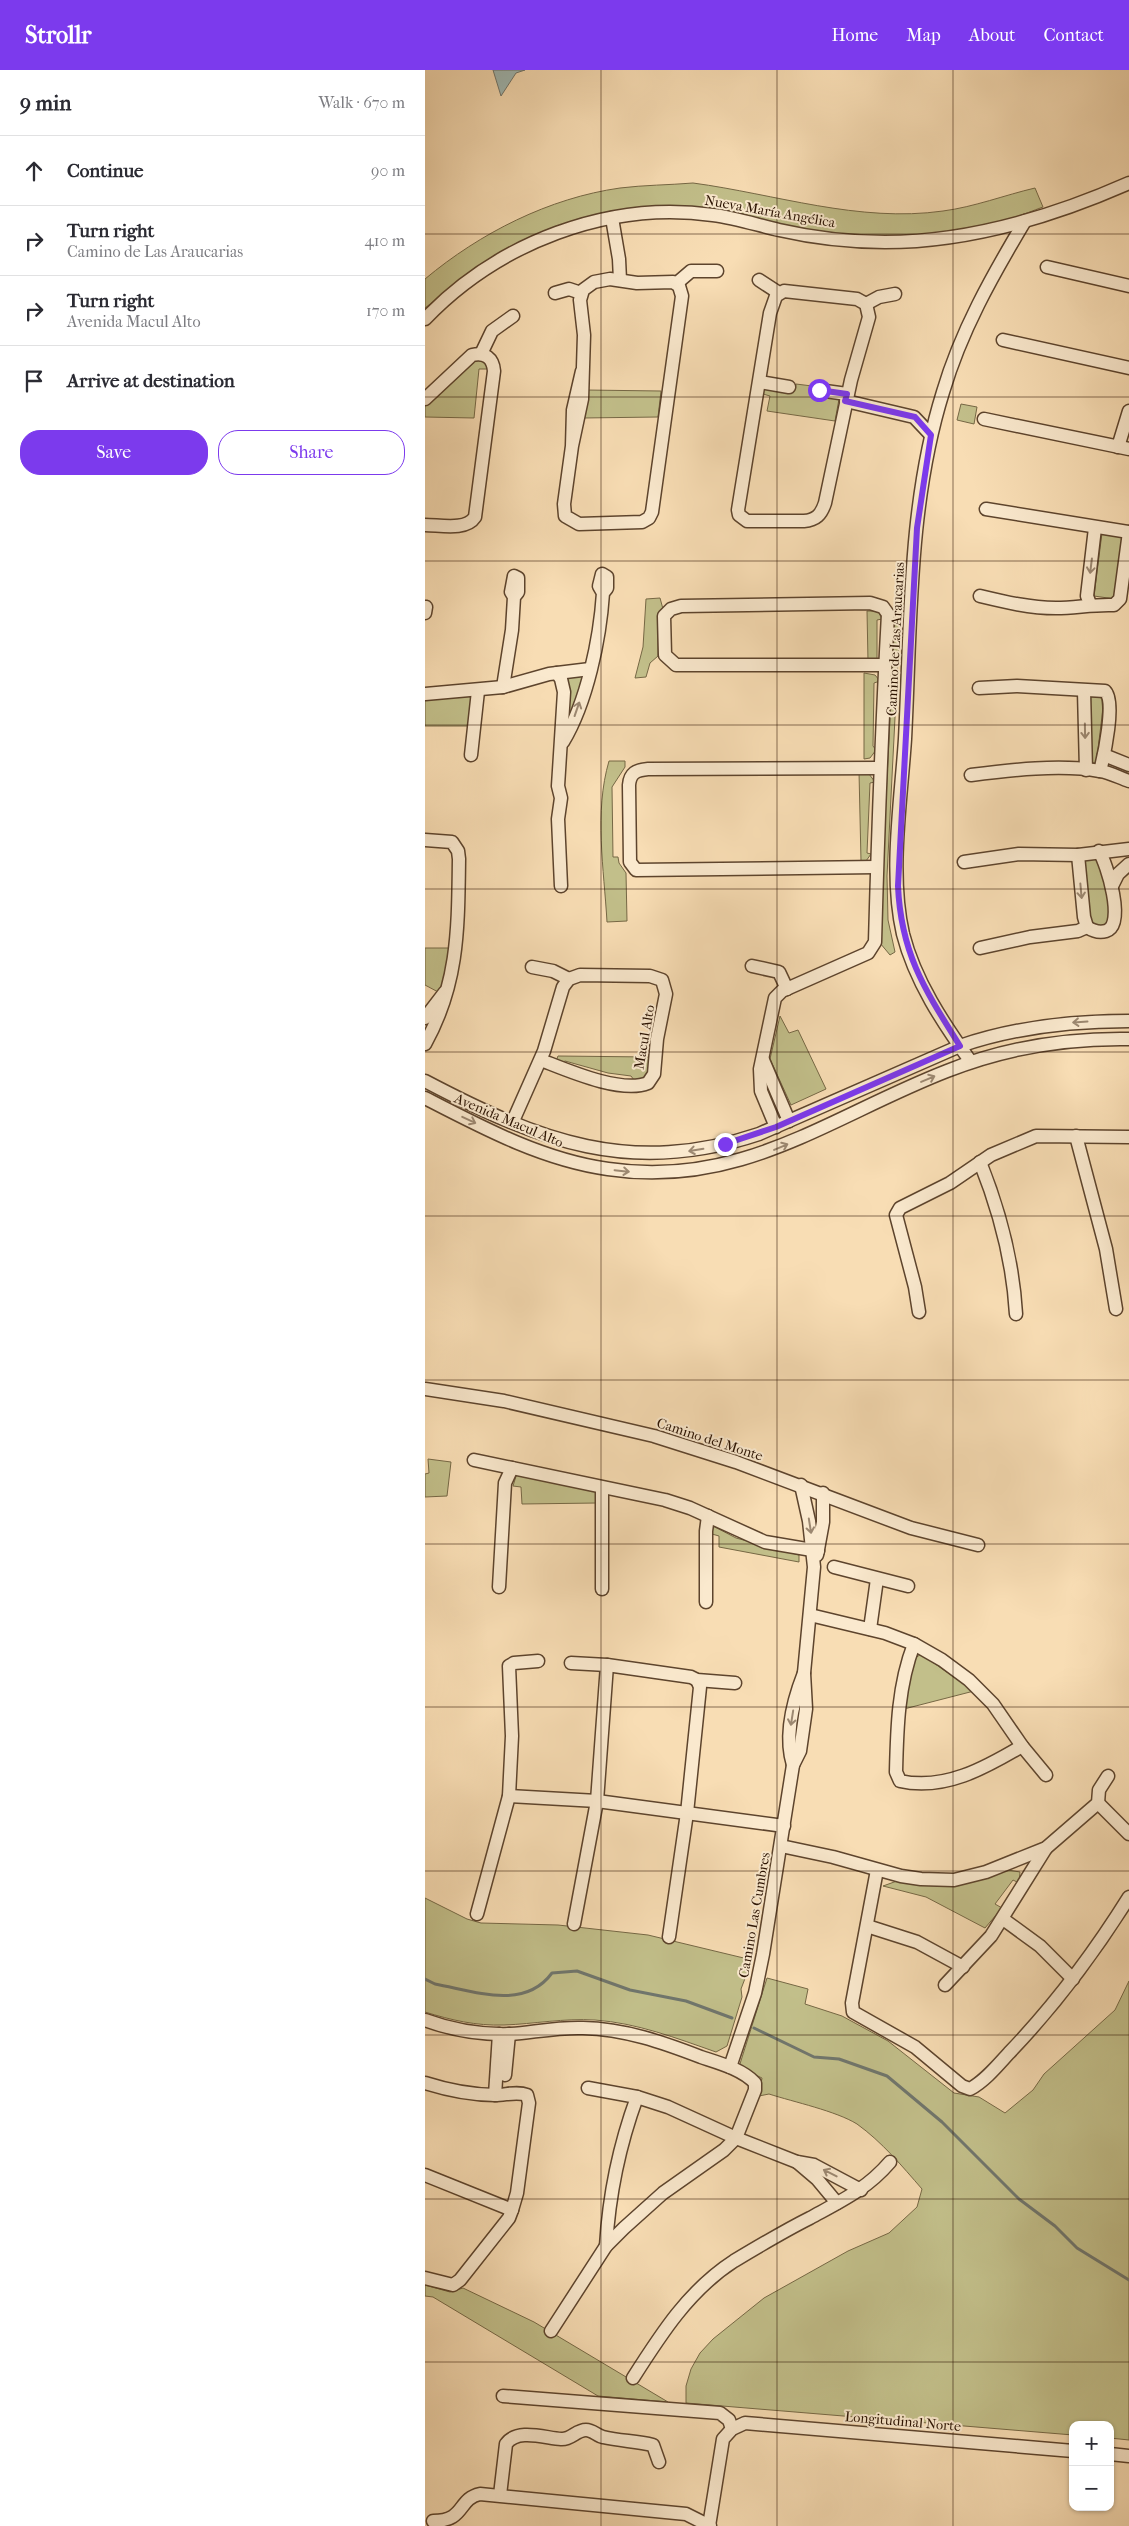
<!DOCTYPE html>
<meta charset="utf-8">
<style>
body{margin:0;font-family:"IM FELL French Canon",serif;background:#f2f2f3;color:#2b2b33}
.controls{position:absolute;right:15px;bottom:15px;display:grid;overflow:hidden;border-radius:10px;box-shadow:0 1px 4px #0004}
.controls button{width:45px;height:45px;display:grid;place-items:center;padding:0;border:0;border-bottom:1px solid #e1e1e2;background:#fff;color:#2b2b33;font:25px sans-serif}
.stop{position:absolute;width:15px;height:15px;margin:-11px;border:4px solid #7c3aed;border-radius:50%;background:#fff}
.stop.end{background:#7c3aed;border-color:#fff;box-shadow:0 1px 5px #0008}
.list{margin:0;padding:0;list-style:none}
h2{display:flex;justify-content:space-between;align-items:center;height:65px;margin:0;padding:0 20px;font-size:21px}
h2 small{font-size:16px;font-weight:400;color:#7c7c81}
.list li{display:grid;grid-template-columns:32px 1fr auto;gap:15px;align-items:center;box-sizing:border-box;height:70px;padding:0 20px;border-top:1px solid #e1e1e2}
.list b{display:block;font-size:19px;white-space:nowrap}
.list p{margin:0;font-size:16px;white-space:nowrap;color:#7c7c81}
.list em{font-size:16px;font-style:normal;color:#7c7c81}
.actions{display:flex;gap:10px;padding:15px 20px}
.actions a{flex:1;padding:11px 0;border:1px solid #7c3aed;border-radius:20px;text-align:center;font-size:18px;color:#7c3aed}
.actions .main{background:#7c3aed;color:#fff}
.icon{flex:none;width:28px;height:28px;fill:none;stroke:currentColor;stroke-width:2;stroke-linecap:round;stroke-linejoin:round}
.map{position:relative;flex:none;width:704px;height:2456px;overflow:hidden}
header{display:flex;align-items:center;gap:30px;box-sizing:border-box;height:70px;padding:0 25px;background:#7c3aed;color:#fff}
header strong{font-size:24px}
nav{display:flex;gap:28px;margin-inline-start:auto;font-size:18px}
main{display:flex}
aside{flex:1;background:#fff}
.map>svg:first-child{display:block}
.green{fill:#c2bf8a;stroke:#766845}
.water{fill:#a0bab6;stroke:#70766d}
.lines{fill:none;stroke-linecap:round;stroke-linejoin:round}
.stream{stroke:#70766d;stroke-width:3}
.minor-casing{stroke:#5d442d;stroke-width:15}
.minor{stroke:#fae9ce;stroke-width:12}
.oneway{stroke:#9c8871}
.route{stroke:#7c3aed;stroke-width:6}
.grid{fill:none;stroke:#291100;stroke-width:1;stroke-opacity:0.55}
.labels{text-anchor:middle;stroke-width:4;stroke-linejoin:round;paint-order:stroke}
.street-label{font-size:14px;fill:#291100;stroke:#fae9ce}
</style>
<header>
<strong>Strollr</strong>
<nav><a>Home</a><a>Map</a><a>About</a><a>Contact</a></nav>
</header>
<main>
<aside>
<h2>9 min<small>Walk · 670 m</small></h2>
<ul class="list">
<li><svg class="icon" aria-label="ahead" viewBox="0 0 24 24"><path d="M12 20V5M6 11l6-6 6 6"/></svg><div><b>Continue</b></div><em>90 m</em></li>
<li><svg class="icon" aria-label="right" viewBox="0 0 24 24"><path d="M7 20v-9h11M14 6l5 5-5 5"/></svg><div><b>Turn right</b><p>Camino de Las Araucarias</p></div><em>410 m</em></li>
<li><svg class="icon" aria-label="right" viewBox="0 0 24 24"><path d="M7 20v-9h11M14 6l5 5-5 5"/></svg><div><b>Turn right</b><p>Avenida Macul Alto</p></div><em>170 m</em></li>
<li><svg class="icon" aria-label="arrive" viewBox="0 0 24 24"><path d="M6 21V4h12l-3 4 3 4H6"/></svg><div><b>Arrive at destination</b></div></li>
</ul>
<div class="actions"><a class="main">Save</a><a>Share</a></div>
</aside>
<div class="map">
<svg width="704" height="2456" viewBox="0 0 704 2456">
<rect width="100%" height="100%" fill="#f8ddb4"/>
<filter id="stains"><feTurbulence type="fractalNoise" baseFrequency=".004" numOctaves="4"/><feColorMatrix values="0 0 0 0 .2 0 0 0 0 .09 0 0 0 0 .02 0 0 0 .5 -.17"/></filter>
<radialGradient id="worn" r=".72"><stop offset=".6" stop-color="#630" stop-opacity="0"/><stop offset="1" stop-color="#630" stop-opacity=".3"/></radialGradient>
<g class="green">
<path d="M268,113C350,124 434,153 518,141C549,137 580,125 610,118L618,137C599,144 580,152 560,156C516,166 443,170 398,164C376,161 354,153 332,148C290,139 244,133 201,139C119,152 64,189 0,238V209C55,163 124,128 195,118C219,115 244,115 268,113Z"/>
<path d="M51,289L60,291L63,299H54L49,348L0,347V336L42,294Z"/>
<path d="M371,314L387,316L386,323L414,329L410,351L342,341L345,326L338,324L339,316L370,320Z"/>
<path d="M161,320L236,321L233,347L158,348Z"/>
<path d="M536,334L552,337L549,354L532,350Z"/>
<path d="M677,463L698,465L690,529L669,526Z"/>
<path d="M235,528L238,539L233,545V586L225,593L221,607L210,608L218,577L221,529Z"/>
<path d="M471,529H476L462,806L463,850L470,882L465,885L455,873L456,828Z"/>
<path d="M442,541H453L457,549L452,550V590L443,591Z"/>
<path d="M439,603L450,605L455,611L449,613L448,676L451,680L445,688L439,689Z"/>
<path d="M155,605L159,608L143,656L142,607Z"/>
<path d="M42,625L46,628L45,656H0V628Z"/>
<path d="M671,625L679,630L671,695H665L664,628Z"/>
<path d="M184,691H200V697L187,717L188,787H193L194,793L201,803L202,851L182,852C179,799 169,742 184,691Z"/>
<path d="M434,702L444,704L450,712L445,713L442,783L446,784L441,791H436Z"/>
<path d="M674,788L686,845L679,857L666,854L659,792L661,789Z"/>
<path d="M0,878H27L15,923L0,915Z"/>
<path d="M355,946L364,963L373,960L401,1019L366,1035L345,989Z"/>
<path d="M133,986L225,987L224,1004L221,1009L209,1010L206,1006L183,1003L140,991L137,993L131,991Z"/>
<path d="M3,1389L26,1392L22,1426L0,1427V1404L4,1403Z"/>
<path d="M92,1403L172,1422V1433L97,1434L96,1417L88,1416Z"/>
<path d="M288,1456L311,1468L374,1485V1492L294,1477V1466L287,1464Z"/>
<path d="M496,1584L549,1621L479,1639L489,1589Z"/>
<path d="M583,1800L595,1802L594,1813L588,1810L570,1834L577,1838L560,1858L501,1827L458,1816L472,1811L568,1806Z"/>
<path d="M0,1828L42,1849L56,1853L133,1855L223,1865L327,1890L316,1919L317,1927L302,1976L291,1982C251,1968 212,1953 170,1950C139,1948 109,1954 79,1955C51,1956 26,1950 0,1942Z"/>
<path d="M342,1908L383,1919L380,1934L417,1946L463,1971L529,2023L554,2027L580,2043L608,2020L619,2004L690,1940L704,1911V2370L685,2368V2355H648V2365L261,2333V2316L266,2299L275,2283L288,2269L339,2228L423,2181L464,2163L492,2137L497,2119C477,2096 457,2072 432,2054C411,2041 369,2032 344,2024L334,2026L337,2008L314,1997Z"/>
<path d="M0,2215L25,2222L38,2218L109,2252L243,2332L173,2326L8,2227L0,2226Z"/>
</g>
<path class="water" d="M68,0H100L91,3L76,26Z"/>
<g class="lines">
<g class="stream">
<path d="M0,1909L10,1914C49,1921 99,1941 127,1903L152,1901L205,1920L261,1931L307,1948"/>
<path d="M329,1958L389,1987L414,1989L462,2006L517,2052L594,2129L630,2156L652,2178L704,2210"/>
</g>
<g class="minor-casing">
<g id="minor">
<path d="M187,148L194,189L195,210"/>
<path d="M622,197L704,216"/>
<path d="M334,210L354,223"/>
<path d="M252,213L266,201H292"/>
<path d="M359,221L432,229L441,234L444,247L426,310L400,433C396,445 391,450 379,451H322L314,445L313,440L345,243L351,226Z"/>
<path d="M130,223L144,219L156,223"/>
<path d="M441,234L454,227L470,224"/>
<path d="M0,249C73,173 183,130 288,145C311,148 332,155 354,160C389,168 424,172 460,172C544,172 627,147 704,113"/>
<path d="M578,270L704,298"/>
<path d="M56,284L67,261L88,246"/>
<path d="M335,312L364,317"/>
<path d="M393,320L422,324"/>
<path d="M0,329L47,285C60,282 68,288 69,301L50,447C41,461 15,455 0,455"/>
<path d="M421,331L489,347L506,365"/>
<path d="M559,349L704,379"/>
<path d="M147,376L157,329L159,265L155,230L158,220L169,212L185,209L212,213L248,212L254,216L257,226L227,442L224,448L217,452L154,454L140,446L139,434L147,376L148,340L157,301"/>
<path d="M693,377L704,341"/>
<path d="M561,439L704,462"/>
<path d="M555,526C580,532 605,538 631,538C651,538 668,534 689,535L695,529L704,462"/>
<path d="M665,534L662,526L670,458"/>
<path d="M0,543L1,537"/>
<path d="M132,603L136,609L139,622L133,716L136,728L133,749L136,816"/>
<path d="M78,617L87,560L89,527L93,522V508L89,506L86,522L89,527"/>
<path d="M554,618L592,616L680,621C691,631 679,686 675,701"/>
<path d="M659,621L661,700"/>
<path d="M0,624L78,617L124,604L165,599"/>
<path d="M138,672C162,632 175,569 178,523L182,518V507L177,504L174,516L178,523"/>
<path d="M46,685L53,621"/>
<path d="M679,685L704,695"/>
<path d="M546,705C585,700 636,694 675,701C684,702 695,708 704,711"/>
<path d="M0,770L27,772L33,781L34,789C33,857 34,913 0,974"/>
<path d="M653,785L659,847L662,857"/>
<path d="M539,792L594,784L653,785L704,779"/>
<path d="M451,797L211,800L205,792L204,715C205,703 211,700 223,699L455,698"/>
<path d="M687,816L693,804L704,794"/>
<path d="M662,857C668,861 674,863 681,861C701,855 682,794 674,781"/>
<path d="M555,878L605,867L653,861L662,857"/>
<path d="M327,896L354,902L362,919"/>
<path d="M107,897L128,901L144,909"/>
<path d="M0,948L20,922"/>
<path d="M338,990L364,1051"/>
<path d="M546,992C518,953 490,911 478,864C464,803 476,731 480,669C486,554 483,434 518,322C536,261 567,206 600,151"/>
<path d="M0,1011C114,1071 206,1107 334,1064L535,976C590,957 646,951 704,951"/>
<path d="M0,1028C58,1058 118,1090 183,1099C316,1119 406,1046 522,1001C580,978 642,968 704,969"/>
<path d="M88,1051L119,981L138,917L144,909L155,905L225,906L237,910L241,924L232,969L229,1004L223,1013C196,1024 142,1000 116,990"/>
<path d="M351,1057L336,1021L335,999L350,928L357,921L443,883L450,872C453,762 457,653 463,544L458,537L445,533L256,536L246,539L239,546L240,585L251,595H460"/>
<path d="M651,1066L681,1179L691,1239"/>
<path d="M555,1092C575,1142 588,1191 591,1244"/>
<path d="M494,1242L490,1217L471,1145L475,1138L525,1113L566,1085L611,1066L704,1067"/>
<path d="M0,1319L79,1331L229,1366L311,1392L486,1458L553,1475"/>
<path d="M49,1390L240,1430L265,1438L340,1472L393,1481"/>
<path d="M392,1485L398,1452V1423"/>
<path d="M409,1497L483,1516"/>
<path d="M74,1517L80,1413L87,1398"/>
<path d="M177,1519V1418"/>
<path d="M281,1532V1461L283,1446"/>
<path d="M385,1545L460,1563L489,1574L517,1590L544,1610L568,1634L597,1676L621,1705"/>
<path d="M445,1559L452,1509"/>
<path d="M489,1574C473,1615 472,1659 471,1702L475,1711C519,1721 560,1698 597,1676"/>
<path d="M146,1593L182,1595L266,1607L272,1610L310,1613"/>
<path d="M368,1695C359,1666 368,1631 379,1603"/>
<path d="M84,1726L172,1731L359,1756"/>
<path d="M673,1733L704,1764"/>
<path d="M356,1776L408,1787L476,1806L496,1809L529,1810L561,1802L621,1778L673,1733L674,1720L683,1706"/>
<path d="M452,1800L427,1933L428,1942L490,1977L537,2016L545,2019C560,2011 573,1995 584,1983C630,1935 669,1883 704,1827"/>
<path d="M52,1844L84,1726L87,1666L84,1596L89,1593L113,1591"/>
<path d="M578,1849L615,1876L648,1909"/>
<path d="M149,1854L172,1731L182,1595"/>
<path d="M442,1856L492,1872L538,1897"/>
<path d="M244,1867L262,1743L275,1617L272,1610"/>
<path d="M520,1915L566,1866L621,1778"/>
<path d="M0,1950C27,1960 57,1965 86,1964C110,1962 134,1957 158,1958C200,1959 237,1972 276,1987C294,1993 317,1999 330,2013V2020L311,2068L299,2080L238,2123L199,2158L181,2176L126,2261"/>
<path d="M305,1997L330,1923L338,1884L368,1695L375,1681L381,1639L379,1603L389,1497L384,1451L376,1415"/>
<path d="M80,2005L84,1964"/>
<path d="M0,2013C22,2020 47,2025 70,2025C81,2025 92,2021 102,2025L104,2033L92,2123L87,2140L84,2148L35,2210L28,2215L0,2208"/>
<path d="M163,2018L212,2027L243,2037L311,2068L372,2092L389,2095L436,2120"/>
<path d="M70,2025L74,1964"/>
<path d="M372,2092L392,2109L412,2133"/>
<path d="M0,2105L87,2140"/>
<path d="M181,2176C184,2125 194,2076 212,2027"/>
<path d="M208,2308C236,2264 264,2220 309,2191C334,2176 359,2161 385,2148C416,2131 442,2119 465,2092"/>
<path d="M78,2326L295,2343L304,2350L307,2359"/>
<path d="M685,2384L704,2386"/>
<path d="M75,2425L81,2374C92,2358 120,2368 136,2369C146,2370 151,2360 161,2360C168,2360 172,2366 178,2367C195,2371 211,2371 228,2375L234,2392"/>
<path d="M8,2451C41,2451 32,2429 55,2424L261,2444L285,2456"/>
<path d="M284,2456L298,2369L307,2359L320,2353L648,2381"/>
</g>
</g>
<use href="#minor" class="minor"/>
</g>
<defs><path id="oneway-shaft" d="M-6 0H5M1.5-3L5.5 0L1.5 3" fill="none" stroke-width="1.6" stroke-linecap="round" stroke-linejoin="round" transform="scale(1.25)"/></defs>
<g class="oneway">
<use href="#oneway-shaft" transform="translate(666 496) rotate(97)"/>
<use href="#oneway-shaft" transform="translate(152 639) rotate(-71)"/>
<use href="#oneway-shaft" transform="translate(660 661) rotate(89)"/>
<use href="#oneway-shaft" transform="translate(656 821) rotate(85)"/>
<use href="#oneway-shaft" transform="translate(655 952) rotate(176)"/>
<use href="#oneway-shaft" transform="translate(503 1009) rotate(-23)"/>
<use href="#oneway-shaft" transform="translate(44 1050) rotate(25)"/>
<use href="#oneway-shaft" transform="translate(356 1077) rotate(-23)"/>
<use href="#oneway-shaft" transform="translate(271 1080) rotate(171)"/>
<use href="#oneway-shaft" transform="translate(197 1101) rotate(6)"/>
<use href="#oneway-shaft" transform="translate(385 1456) rotate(81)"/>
<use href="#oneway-shaft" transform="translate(367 1648) rotate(99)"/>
<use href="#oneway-shaft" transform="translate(405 2103) rotate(-153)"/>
</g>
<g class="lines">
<path class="route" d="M300,1074L351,1057L535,976C500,920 476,884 473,816L492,458L506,365L490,347L420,331L422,324L394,320"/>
</g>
<path class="grid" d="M176,0V2456M352,0V2456M528,0V2456M0,164H704M0,327H704M0,491H704M0,655H704M0,819H704M0,982H704M0,1146H704M0,1310H704M0,1474H704M0,1637H704M0,1801H704M0,1965H704M0,2129H704M0,2292H704"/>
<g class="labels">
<g class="street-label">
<text transform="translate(345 141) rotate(10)" y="5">Nueva María Angélica</text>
<text transform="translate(470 569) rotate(-87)" y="5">Camino de Las Araucarias</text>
<text transform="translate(219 967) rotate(-80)" y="5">Macul Alto</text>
<text transform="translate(84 1050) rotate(23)" y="5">Avenida Macul Alto</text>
<text transform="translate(285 1369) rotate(18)" y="5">Camino del Monte</text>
<text transform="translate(329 1845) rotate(-80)" y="5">Camino Las Cumbres</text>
<text transform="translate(478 2351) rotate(5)" y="5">Longitudinal Norte</text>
</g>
</g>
<rect width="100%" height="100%" filter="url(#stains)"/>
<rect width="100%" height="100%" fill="url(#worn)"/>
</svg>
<div class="controls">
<button>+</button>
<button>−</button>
</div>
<div class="stop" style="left:394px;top:320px"></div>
<div class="stop end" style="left:300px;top:1074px"></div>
</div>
</main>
